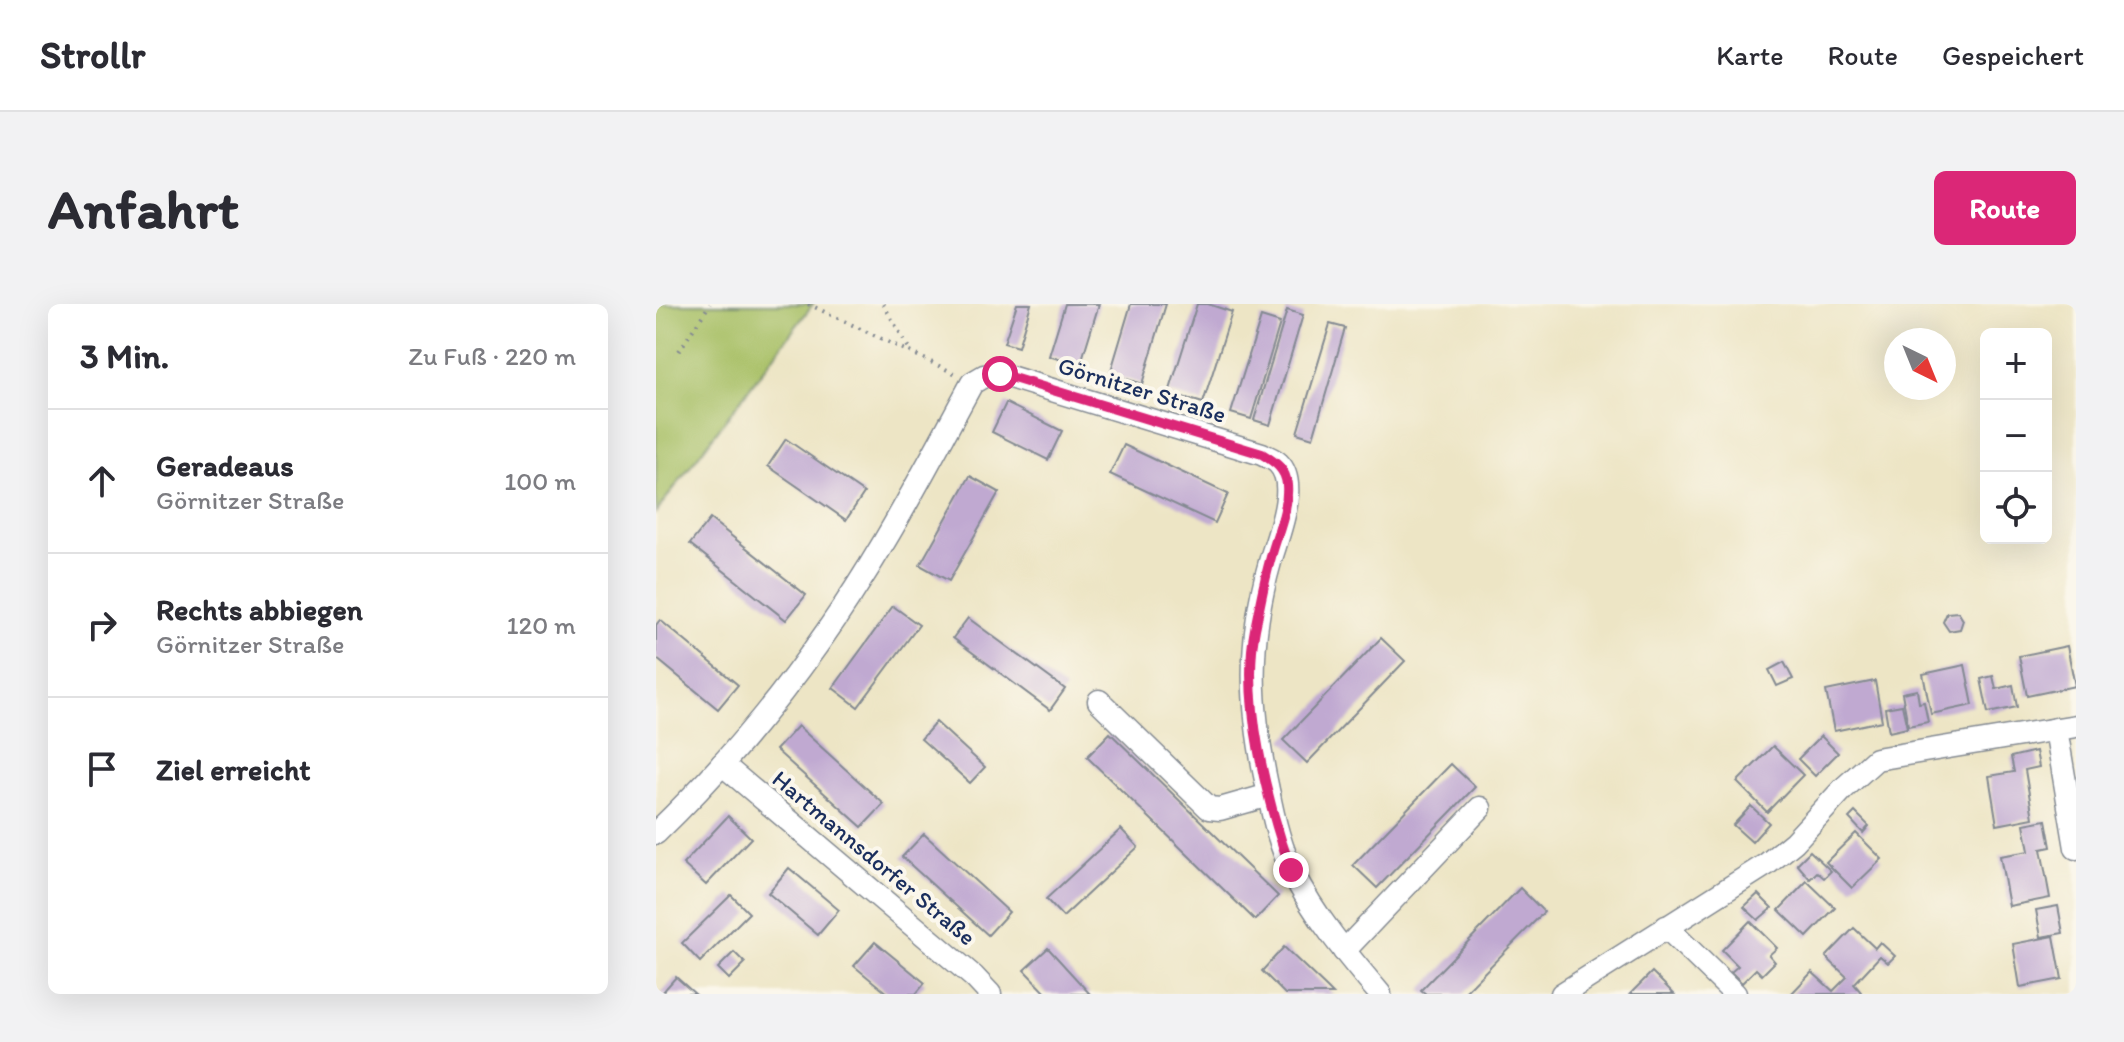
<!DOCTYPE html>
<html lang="de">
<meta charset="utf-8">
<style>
body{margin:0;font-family:Itim,sans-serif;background:#f2f2f3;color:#2b2b33}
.controls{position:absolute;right:24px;top:24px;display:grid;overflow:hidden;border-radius:12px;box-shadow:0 8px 32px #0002}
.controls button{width:72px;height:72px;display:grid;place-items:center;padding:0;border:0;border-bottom:2px solid #e1e1e2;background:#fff;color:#2b2b33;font:40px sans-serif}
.compass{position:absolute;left:1228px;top:24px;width:72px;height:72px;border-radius:50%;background:#fff;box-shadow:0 8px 32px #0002;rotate:137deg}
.stop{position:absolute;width:24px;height:24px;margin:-18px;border:6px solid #db2777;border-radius:50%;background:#fff}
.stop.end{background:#db2777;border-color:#fff;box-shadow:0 2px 8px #0008}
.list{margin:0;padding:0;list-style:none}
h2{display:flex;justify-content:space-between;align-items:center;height:104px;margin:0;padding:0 32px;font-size:34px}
h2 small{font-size:26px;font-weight:400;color:#7c7c81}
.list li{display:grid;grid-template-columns:52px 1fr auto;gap:24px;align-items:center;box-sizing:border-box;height:144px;padding:0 32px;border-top:2px solid #e1e1e2}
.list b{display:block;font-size:30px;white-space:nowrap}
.list p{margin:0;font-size:26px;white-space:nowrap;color:#7c7c81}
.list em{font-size:26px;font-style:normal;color:#7c7c81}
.icon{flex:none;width:44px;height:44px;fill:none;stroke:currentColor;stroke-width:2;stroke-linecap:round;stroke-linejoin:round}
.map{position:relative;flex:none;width:1420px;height:690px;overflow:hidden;border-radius:12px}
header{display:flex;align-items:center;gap:48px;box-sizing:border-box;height:112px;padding:0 40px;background:#fff;border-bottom:2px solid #e1e1e2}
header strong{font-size:38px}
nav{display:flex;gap:44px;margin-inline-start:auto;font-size:28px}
.intro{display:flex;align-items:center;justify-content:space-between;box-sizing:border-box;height:192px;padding:0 48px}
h1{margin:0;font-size:56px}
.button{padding:20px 36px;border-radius:12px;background:#db2777;color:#fff;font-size:28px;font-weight:700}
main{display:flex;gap:48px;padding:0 48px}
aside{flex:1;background:#fff;border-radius:12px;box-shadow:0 8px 32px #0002}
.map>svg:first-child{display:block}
.green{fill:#a8c066;stroke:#627862;stroke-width:2}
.building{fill:#c0a9d1}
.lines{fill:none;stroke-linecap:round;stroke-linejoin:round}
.minor-casing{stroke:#848a92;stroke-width:25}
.path{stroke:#848a92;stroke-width:4;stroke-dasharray:2 6;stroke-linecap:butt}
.minor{stroke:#fff;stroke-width:22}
.route{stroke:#db2777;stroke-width:10}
.labels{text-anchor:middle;stroke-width:8;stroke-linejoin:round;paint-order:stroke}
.street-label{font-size:24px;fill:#1b2f5e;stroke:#fbf7ec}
</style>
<header>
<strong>Strollr</strong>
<nav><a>Karte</a><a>Route</a><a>Gespeichert</a></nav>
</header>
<div class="intro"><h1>Anfahrt</h1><a class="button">Route</a></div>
<main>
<aside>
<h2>3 Min.<small>Zu Fuß · 220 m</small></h2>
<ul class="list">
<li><svg class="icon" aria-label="ahead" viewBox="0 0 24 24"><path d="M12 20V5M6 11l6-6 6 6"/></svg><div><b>Geradeaus</b><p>Görnitzer Straße</p></div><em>100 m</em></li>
<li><svg class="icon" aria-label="right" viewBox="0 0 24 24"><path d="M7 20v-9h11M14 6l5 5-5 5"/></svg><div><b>Rechts abbiegen</b><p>Görnitzer Straße</p></div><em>120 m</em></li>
<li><svg class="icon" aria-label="arrive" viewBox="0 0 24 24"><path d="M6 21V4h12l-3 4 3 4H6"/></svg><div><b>Ziel erreicht</b></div></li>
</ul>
</aside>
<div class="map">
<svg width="1420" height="690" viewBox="0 0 1420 690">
<rect width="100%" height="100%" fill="#fbf7ec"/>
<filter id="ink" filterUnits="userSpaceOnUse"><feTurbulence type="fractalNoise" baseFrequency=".0125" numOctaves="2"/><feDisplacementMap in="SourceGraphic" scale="16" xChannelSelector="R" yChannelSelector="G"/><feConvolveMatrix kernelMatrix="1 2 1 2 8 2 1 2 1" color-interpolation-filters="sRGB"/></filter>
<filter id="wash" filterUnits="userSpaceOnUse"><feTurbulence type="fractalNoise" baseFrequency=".006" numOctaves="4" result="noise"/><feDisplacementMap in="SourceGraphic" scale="32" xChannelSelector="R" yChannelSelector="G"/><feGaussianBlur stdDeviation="1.8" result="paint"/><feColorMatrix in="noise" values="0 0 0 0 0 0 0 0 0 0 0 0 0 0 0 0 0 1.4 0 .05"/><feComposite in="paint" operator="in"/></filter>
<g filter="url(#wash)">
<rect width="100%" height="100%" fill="#ede5c5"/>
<path class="green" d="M0,0H157L0,208Z"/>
<g id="blocks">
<g class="building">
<path d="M361,0H375L362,43L348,39Z"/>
<path d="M409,0H443L424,62L393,52Z"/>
<path d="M475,0H510L486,80L454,70Z"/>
<path d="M541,0H552L576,8L547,99L513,89Z"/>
<path d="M631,6L647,11L614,121L598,116Z"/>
<path d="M605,13L624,19L595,115L575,109Z"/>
<path d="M674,20L689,24L657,134L641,129Z"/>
<path d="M350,99L406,127L392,156L336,128Z"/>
<path d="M130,135L208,189L190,216L112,162Z"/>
<path d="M468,141L572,190L559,219L454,170Z"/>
<path d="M314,172L343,188L293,277L264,261Z"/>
<path d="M54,215L150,291L130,316L34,240Z"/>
<path d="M237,302L263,321L202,403L177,384Z"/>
<path d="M1302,308L1307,316L1304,325L1293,327L1287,318L1291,309Z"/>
<path d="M312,314L409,385L394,406L297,334Z"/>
<path d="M4,316L82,381L62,405L0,354V321Z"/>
<path d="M725,334L749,357L651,459L627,436Z"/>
<path d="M1411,342L1419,382L1371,392L1363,352Z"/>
<path d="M1128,358L1137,375L1121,382L1113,366Z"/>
<path d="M1309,361L1317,401L1275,410L1267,370Z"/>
<path d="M1337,372L1340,385L1357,381L1361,403L1332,409L1325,375Z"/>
<path d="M1219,377L1226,417L1178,427L1170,387Z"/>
<path d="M1261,386L1263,399L1268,398L1272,418L1252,422L1246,389Z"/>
<path d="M1246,401L1251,424L1233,428L1229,404Z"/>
<path d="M280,418L329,463L314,479L265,435Z"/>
<path d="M142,422L228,500L206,523L120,446Z"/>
<path d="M454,429L622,592L599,616L431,453Z"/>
<path d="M1165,432L1182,449L1159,472L1142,455Z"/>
<path d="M1117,442L1147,471L1111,508L1081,478Z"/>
<path d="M1380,447L1383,463L1369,466L1377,514L1341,521L1333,472L1358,468L1355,453Z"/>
<path d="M795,460L819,483L721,584L697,561Z"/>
<path d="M1095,502L1113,519L1096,538L1077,521Z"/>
<path d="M1199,508L1213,522L1207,529L1193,514Z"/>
<path d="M72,512L95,534L50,581L27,560Z"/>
<path d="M1390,516L1395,543L1385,545L1394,594L1353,602L1344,552L1373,547L1368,520Z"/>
<path d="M465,525L482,543L407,613L390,595Z"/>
<path d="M1200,529L1226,555L1196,584L1170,558Z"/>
<path d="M268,530L353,608L332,631L246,553Z"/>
<path d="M1154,547L1175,567L1168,574L1161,568L1154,575L1141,560Z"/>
<path d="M133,564L183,606L162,631L112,589Z"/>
<path d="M1151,577L1179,604L1151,633L1123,606Z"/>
<path d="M864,584L888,608L807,690H770L765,686Z"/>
<path d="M1102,590L1116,604L1102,616L1088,603Z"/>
<path d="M75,591L93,609L44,658L26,639Z"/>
<path d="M1402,602L1407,629L1385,633L1380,606Z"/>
<path d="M1094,617L1121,644L1113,651L1119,658L1106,671L1100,665L1086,679L1075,668L1082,662L1066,646Z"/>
<path d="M1198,624L1219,644L1224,638L1239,652L1232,659L1224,652L1198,680L1205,688L1203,690H1135L1156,668L1177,687L1191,673L1170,653Z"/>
<path d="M1398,632L1406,675L1364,683L1357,640Z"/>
<path d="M219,638L269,679L260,690H232L198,662Z"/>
<path d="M628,643L671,684L677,690H629L606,667Z"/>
<path d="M392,644L434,690H391L368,666Z"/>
<path d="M78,648L89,659L73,675L62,664Z"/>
<path d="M996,668L1018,690H974Z"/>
<path d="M20,673L39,690H5Z"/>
</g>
</g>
</g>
<g filter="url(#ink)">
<use href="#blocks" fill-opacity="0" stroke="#848a92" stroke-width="2"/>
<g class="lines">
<g class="minor-casing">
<g id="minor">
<path d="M443,397L553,504L564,505L613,491"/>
<path d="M1400,425L1420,544"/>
<path d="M66,460L318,673L334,690"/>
<path d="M0,529C88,444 166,343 228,238C259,186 287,132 316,79L328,72L344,70L606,150C611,153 618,155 622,159C644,180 621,233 614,258C591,339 594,404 612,486C617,513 624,542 636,567C659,613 691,651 724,690"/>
<path d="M1010,623L1079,690"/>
<path d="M688,647L824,504"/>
<path d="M906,690L1111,560L1138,538L1187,485L1220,455L1420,422"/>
</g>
</g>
<g class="path">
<path d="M152,0L300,70"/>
<path d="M227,0L254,46"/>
<path d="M23,47L54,0"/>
</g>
<use href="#minor" class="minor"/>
</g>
</g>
<g class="lines" filter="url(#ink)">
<path class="route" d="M344,70L606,150C619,158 630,165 631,181C633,205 621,230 615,253C608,277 604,301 599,325C585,396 611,498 635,566"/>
</g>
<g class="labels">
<g class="street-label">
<text transform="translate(486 86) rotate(17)" y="8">Görnitzer Straße</text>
<text transform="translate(218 554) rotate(40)" y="8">Hartmannsdorfer Straße</text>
</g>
</g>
</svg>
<div class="controls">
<button>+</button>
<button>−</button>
<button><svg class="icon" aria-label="locate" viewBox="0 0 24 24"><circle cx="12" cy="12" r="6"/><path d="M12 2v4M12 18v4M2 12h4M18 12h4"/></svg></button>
</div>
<svg class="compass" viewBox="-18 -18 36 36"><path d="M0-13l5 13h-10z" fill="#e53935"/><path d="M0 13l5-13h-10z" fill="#7c7c81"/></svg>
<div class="stop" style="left:344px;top:70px"></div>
<div class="stop end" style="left:635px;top:566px"></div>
</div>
</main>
